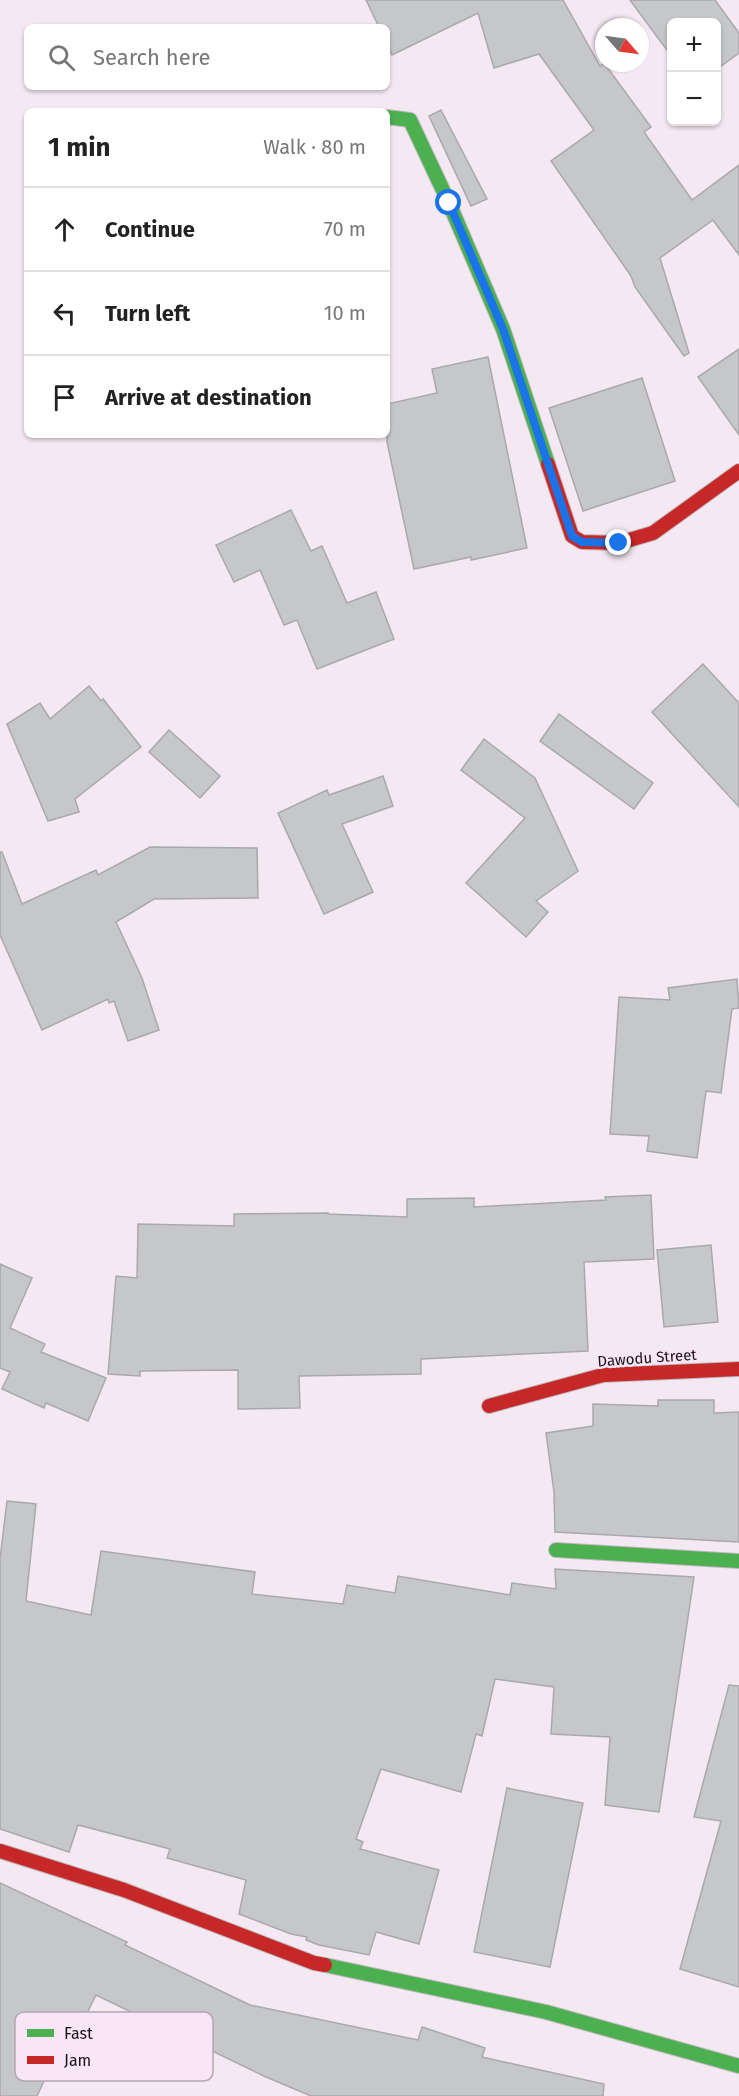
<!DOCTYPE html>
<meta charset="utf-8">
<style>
body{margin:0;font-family:"Fira Sans",sans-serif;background:#f6f6f6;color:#222}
.controls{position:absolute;right:18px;top:18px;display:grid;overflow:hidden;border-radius:9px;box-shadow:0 2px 4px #0004}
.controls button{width:54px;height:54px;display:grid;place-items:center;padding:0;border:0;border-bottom:2px solid #e0e0e0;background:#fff;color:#222;font:30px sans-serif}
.compass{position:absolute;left:595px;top:18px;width:54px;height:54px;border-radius:50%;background:#fff;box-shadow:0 2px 4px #0004;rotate:118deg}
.stop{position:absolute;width:18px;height:18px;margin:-14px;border:4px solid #1a73e8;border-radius:50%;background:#fff}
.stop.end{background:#1a73e8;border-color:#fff;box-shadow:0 2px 6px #0008}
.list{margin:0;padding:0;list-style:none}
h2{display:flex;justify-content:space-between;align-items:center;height:78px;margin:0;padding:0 24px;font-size:26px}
h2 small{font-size:20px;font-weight:400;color:#767676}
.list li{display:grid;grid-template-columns:39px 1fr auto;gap:18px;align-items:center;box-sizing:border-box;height:84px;padding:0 24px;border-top:2px solid #e0e0e0}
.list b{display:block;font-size:22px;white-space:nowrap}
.list em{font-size:20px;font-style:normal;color:#767676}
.icon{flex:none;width:33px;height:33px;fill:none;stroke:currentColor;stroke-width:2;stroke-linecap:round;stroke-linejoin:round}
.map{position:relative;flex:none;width:739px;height:2096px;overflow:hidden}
.search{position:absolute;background:#fff;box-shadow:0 2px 4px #0004;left:24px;top:24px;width:366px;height:66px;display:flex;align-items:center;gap:15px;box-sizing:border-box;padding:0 21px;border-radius:9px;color:#767676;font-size:22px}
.panel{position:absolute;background:#fff;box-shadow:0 2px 4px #0004;left:24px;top:108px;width:366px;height:330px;border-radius:9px}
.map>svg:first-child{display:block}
.building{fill:#c6c7ca;stroke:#a9a9ac;stroke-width:1.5}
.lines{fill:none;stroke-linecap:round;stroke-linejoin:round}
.fast-casing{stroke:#c1b9bf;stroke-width:16}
.jam-casing{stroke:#c1b9bf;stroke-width:16}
.fast{stroke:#4caf50;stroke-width:14}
.jam{stroke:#c62828;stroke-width:14}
.route{stroke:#1a73e8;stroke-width:8}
.labels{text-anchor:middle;stroke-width:5;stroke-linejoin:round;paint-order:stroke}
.street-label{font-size:15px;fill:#181217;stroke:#f8e5f5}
.key{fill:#f8e5f5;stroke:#b5a6b2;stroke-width:1.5}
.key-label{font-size:16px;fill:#181217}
</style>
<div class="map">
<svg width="739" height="2096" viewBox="0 0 739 2096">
<rect width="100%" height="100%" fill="#f4e9f2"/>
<g class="building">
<path d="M366,0H563L600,66L604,63L651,127L644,132L692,200L739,165V255L713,220L660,258L689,353L684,356L635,287L631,276L551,161L594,130L539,54L494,68L478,13L392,55L387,44V27H379Z"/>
<path d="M630,0H715L739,33V53L717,69V22H672V57Z"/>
<path d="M441,110L487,199L471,206L429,116Z"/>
<path d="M739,349V435L698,377Z"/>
<path d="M488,357L527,548L471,560V557L414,569L387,442V404L437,393L432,369Z"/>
<path d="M642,378L675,481L583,511L549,408Z"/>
<path d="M291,510L311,551L322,546L347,603L376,592L394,639L317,669L297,620L284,625L260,570L234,582L216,545Z"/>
<path d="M703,664L739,703V807L652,712Z"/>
<path d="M89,686L101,701L103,699L141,747L75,799L79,812L48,821L7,724L40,703L50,719Z"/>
<path d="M559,714L653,783L634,809L540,741Z"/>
<path d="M169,730L220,776L200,798L149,752Z"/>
<path d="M484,739L535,778L578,871L536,901L548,912L526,937L466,883L525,818L461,770Z"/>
<path d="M383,776L393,806L342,824L373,892L324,914L278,813L327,790L329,795Z"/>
<path d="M150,847L257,848L258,898L154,899L116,922L142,978L159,1030L128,1041L114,1001L109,1003L108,999L42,1030L0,935V852H2L22,904L96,870L98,875Z"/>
<path d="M737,979L739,1008L732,1009L721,1093L706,1091L697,1158L647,1151L649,1136L610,1134L619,997L670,1000L668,988Z"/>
<path d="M651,1195L654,1259L584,1262L588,1351L421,1359V1374L299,1376L300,1408L238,1409V1370L140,1371V1376L108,1374L116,1276L137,1278L138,1224L234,1226V1214L328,1213V1214L407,1217V1199L474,1198V1207L606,1200L605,1197Z"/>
<path d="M711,1245L718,1322L664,1327L657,1250Z"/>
<path d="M0,1264L32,1278L10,1328L45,1344L41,1352L106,1378L88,1421L46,1403L44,1408L2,1389L10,1372L0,1368Z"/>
<path d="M658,1400H714V1413L739,1412V1542L555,1532L554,1492L546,1433L593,1426V1404L658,1406Z"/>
<path d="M7,1501L36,1504L26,1601L91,1615L101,1551L255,1572L252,1594L343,1604L347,1585L395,1593L398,1576L510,1595L512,1583L556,1589L555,1569L694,1577L659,1812L605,1805L610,1737L551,1734L554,1687L495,1679L482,1736L476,1734L461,1792L381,1769L356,1839L363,1842L360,1849L439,1870L419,1944L376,1932L369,1955L319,1945L306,1940L307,1937L291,1934L239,1914L246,1880L167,1858L170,1849L78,1825L69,1852L0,1829V1559Z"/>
<path d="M729,1685L739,1686V1987L680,1969L721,1821L694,1817Z"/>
<path d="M507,1788L583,1803L550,1967L474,1952Z"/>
<path d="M0,1883L127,1942L125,1945L250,2005L418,2040L422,2027L485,2048L482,2057L604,2084L603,2096H311L266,2077L96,1995L61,2066L53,2062L37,2096H0Z"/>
</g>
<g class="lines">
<g class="fast-casing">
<g id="fast">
<path d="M387,117L410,120L449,203L503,329L548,464"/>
<path d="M556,1550L739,1561"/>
<path d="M325,1965L546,2012L739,2066"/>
</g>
</g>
<g class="jam-casing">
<g id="jam">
<path d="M548,464L572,536L582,542L619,543L653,533L739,471"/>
<path d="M489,1406L603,1375L739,1369"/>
<path d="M0,1851L124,1890L314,1963L325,1965"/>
</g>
</g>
<use href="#fast" class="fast"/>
<use href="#jam" class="jam"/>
</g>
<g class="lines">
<path class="route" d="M449,203L503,329L572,536L582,542L619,543"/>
</g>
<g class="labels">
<g class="street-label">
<text transform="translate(647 1358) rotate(-4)" y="5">Dawodu Street</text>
</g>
</g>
<rect x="15" y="2012" width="198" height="69" rx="9" class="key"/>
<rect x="27" y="2029" width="27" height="8" fill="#4caf50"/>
<rect x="27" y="2056" width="27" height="8" fill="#c62828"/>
<g class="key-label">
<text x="64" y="2039">Fast</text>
<text x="64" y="2066">Jam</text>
</g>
</svg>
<div class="controls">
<button>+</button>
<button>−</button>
</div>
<svg class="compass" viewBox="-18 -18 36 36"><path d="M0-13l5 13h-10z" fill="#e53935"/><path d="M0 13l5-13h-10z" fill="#767676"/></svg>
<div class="stop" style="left:449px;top:203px"></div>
<div class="stop end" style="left:619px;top:543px"></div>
<div class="search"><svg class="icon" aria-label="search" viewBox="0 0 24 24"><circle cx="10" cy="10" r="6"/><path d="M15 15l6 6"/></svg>Search here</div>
<section class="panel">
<h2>1 min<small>Walk · 80 m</small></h2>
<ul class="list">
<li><svg class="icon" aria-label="ahead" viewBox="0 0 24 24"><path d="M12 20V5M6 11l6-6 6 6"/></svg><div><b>Continue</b></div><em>70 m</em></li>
<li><svg class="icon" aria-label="left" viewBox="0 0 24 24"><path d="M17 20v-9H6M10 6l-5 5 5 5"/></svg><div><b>Turn left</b></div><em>10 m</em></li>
<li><svg class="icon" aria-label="arrive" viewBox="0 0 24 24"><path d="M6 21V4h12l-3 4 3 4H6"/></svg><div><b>Arrive at destination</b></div></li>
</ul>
</section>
</div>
